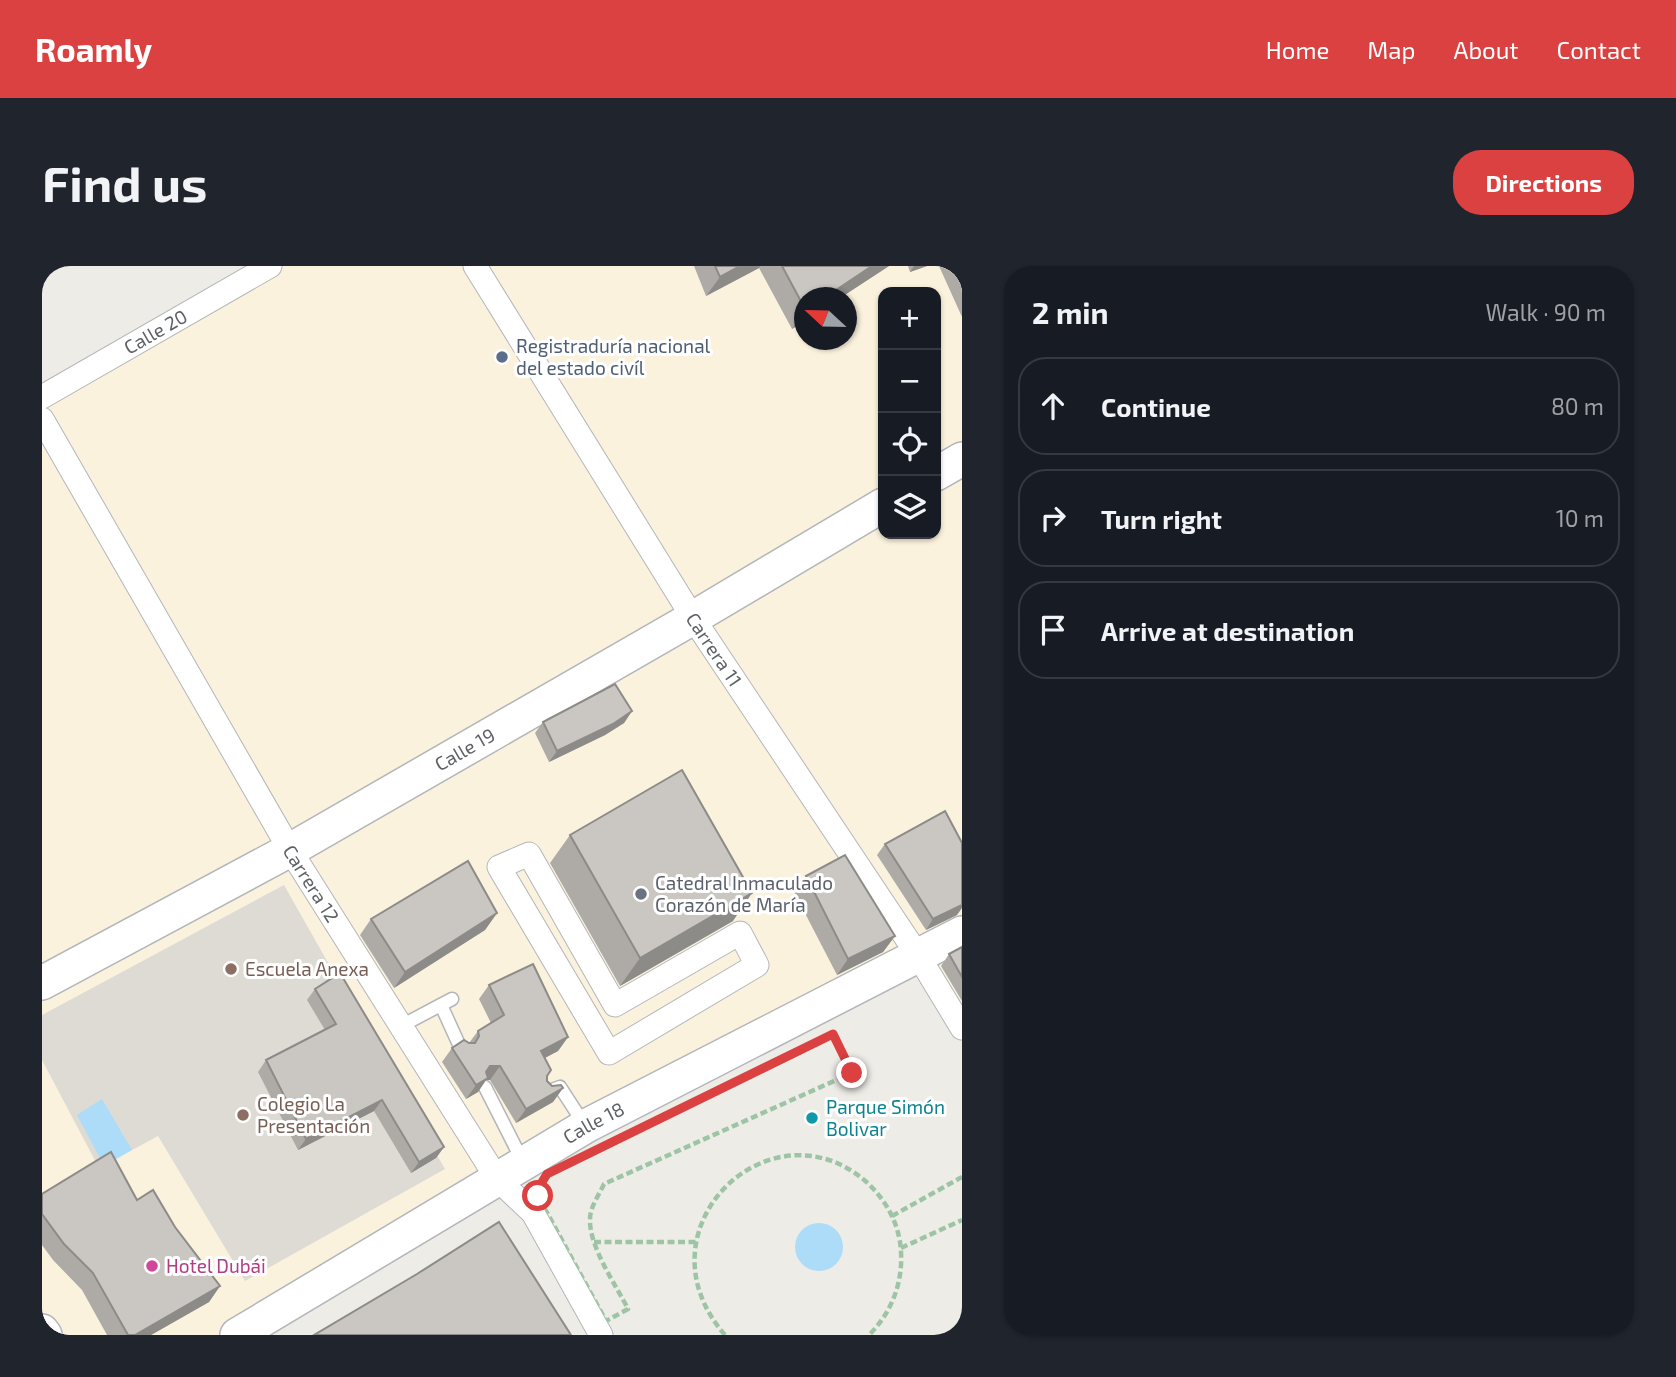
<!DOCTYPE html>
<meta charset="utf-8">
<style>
body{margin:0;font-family:"Exo 2",sans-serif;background:#20242c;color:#f1f3f6}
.controls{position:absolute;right:21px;top:21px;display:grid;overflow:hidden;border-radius:14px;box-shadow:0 2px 5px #0004}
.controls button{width:63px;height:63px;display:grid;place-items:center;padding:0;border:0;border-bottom:2px solid #363941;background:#171b24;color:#f1f3f6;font:35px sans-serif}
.compass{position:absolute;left:752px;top:21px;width:63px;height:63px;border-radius:50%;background:#171b24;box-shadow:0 2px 5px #0004;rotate:292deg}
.stop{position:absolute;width:21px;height:21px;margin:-16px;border:5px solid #da4140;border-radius:50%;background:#fff}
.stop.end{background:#da4140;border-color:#fff;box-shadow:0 2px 7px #0008}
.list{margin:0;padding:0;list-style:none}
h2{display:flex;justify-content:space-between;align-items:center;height:91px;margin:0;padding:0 28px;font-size:30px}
h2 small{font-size:23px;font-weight:400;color:#9ea1a6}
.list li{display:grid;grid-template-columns:46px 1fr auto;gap:21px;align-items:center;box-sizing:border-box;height:98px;margin:0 14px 14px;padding:0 14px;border:2px solid #363941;border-radius:28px}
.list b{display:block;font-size:26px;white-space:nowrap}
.list em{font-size:23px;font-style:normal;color:#9ea1a6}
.icon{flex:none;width:38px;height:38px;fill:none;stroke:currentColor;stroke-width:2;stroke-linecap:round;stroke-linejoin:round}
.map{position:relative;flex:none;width:920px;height:1069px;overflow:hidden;border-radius:28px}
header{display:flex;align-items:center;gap:42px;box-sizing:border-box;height:98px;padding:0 35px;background:#da4140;color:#fff}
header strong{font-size:33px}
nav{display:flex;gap:38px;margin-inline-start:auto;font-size:24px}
.intro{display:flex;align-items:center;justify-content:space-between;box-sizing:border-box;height:168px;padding:0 42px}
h1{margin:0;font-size:49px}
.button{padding:18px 32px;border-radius:28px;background:#da4140;color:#fff;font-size:24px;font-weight:700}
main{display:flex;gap:42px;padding:0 42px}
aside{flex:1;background:#171b24;border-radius:28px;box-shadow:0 2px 5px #0004}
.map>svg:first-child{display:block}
.commercial{fill:#fbf2de;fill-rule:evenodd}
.education{fill:#dedbd4}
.water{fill:#addcf8}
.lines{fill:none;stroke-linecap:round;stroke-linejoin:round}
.lane-casing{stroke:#b3b6b9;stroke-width:15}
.street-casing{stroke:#b3b6b9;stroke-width:25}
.secondary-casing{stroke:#b2b5b9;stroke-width:36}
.path{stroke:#9ec4a6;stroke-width:4.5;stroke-dasharray:7 3.5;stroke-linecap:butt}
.lane{stroke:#fff;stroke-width:12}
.street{stroke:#fff;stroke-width:23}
.secondary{stroke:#fff;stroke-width:33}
.wall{fill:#aeaba7}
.shaded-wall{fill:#8d8b88}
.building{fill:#cac7c2;stroke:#8d8b88;stroke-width:2}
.route{stroke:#da4140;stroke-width:9}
.service-dot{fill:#5c6f8a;stroke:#fff;stroke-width:2.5}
.worship-dot{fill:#6b7280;stroke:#fff;stroke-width:2.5}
.education-dot{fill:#8d6e63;stroke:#fff;stroke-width:2.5}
.culture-dot{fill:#0f9aa8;stroke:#fff;stroke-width:2.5}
.hotel-dot{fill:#d1479c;stroke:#fff;stroke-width:2.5}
.labels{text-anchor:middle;stroke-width:6;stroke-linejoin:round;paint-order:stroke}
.street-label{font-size:19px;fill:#5e6165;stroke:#fff}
.service-label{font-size:19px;fill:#4e5e75;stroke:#fff;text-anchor:start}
.worship-label{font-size:19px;fill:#5b616d;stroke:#fff;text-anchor:start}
.education-label{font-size:19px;fill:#785e54;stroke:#fff;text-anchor:start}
.culture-label{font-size:19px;fill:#0d838f;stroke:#fff;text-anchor:start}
.hotel-label{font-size:19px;fill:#b23c85;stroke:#fff;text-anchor:start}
</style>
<header>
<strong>Roamly</strong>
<nav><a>Home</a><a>Map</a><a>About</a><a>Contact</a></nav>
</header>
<div class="intro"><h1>Find us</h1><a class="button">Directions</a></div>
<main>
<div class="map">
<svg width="920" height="1069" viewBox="0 0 920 1069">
<rect width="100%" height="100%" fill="#eeece6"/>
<path class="commercial" d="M228,0H920V762L877,691L454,914L192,1069H7L0,1061V131ZM841,26H894V268H841ZM762,32H804V74H762Z"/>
<path class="education" d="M242,619L403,903L203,1015L116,870L57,902L0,794V749Z"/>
<g class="water">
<path d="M60,833L90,884L62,900L35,849Z"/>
<circle cx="777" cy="981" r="24"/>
</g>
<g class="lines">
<g class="lane-casing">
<g id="lane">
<path d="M399,739L419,783"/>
<path d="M359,760L410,733"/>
<path d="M443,821L481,896"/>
<path d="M507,825L518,821L542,858"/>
</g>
</g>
<g class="street-casing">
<g id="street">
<path id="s1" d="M433,0L651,352L877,691L920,762"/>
<path id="s2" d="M0,131L228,0"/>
<path id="s3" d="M0,153L248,584L456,914L491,947L559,1069"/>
<path d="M487,588L573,739L698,667L715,699L567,787L457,601Z"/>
</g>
</g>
<g class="secondary-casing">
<g id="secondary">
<path d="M894,208L920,193"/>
<path id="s4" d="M0,717L248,584L651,352L841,239"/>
<path d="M0,1065L3,1069"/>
<path id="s5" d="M195,1069L544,860L920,667"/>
</g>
</g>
<g class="path">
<path d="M791,768L810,807L562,918C557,929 548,941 548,953C547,981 574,1019 586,1043L564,1055L496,930L497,921L505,908Z"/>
<path d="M850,950L920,911"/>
<path d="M552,976H654"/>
<path d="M859,982L920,954"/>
<path d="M683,1069C592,965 725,835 821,913C840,929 854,951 858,976C863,1011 852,1044 827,1069"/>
</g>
<use href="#lane" class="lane"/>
<use href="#street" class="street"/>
<use href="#secondary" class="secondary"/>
</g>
<g class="wall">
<path d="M652,0H847L798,32H762V55L750,63L717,2L664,30Z"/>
<path d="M866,0H885L868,6Z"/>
<path d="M897,0H920V51Z"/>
<path d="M590,445L582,457L563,469L507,496L493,467L501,456Z"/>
<path d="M528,569L691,655L578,720L508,597Z"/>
<path d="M843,578L915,649L884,664L835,589Z"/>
<path d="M764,610L853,670L841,686L795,709L752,626Z"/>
<path d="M455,647L443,664L352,722L318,669L329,653Z"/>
<path d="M920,681V735L899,700L907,688Z"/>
<path d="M447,719L526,771L516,785L503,792L505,815L510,820L521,822L511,836L474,857L448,814H444L436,826L424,833L400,796L410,782L427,777L436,765L449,757L437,733Z"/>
<path d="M273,723L402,881L394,892L369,907L332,845L256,884L216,806L224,794L283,764L265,734Z"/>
<path d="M0,928L133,961L178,1020L167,1036L109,1069H65L40,1024L11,994L0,979Z"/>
</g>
<g class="shaded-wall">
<path d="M698,0H718L717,2L664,30L678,11Z"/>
<path d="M830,0H847L798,32H782Z"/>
<path d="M872,0H885L868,6Z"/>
<path d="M762,45V55L750,63Z"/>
<path d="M590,445L582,457L563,469L507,496L515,485Z"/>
<path d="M710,627L691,655L578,720L598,692Z"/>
<path d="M920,636V642L915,649L884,664L891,653Z"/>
<path d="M455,647L443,664L352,722L363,706Z"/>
<path d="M853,670L841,686L795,709L806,693Z"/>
<path d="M526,771L516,785L489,799L499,785Z"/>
<path d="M448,800H458L448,814H444L436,826L424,833Z"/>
<path d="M521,822L511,836L474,857L484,843Z"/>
<path d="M340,834L332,845L256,884L264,873Z"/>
<path d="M402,881L394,892L369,907L377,896Z"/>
<path d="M178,1020L167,1036L109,1069H93Z"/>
</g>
<g class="building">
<path d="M673,0H698L678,11Z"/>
<path d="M740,0H830L782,32H762V41Z"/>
<path d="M573,418L590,445L571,458L515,485L501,456Z"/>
<path d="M640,504L710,627L598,692L528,569Z"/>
<path d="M903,545L920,577V639L891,653L843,578Z"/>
<path d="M803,589L853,670L806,693L764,610Z"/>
<path d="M426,595L455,647L363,706L329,653Z"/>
<path d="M920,681V711L907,688Z"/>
<path d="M491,698L526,771L499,785L509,804L505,810V815L510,820L519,819L521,822L484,843L458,800H448L444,806L446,812L434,819L410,782L422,774L427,777H433L437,770L436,765L462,749L447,719Z"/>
<path d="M298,707L402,881L377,896L340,834L264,873L224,794L294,758L273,723Z"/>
<path d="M69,886L95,934L111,924L133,961L178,1020L93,1069H86L51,1007L22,978L0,948V928Z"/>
<path d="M457,956L529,1069H272L375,1008Z"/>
</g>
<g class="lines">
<path class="route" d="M496,930L497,921L505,908L791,768L810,807"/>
</g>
<circle class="service-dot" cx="460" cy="91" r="7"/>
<circle class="worship-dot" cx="599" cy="628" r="7"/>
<g class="education-dot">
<circle cx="189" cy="703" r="7"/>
<circle cx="201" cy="849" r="7"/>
</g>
<circle class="culture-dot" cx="770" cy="852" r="7"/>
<circle class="hotel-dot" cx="110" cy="1000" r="7"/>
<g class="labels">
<g class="street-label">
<text dy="7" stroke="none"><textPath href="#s2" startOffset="131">Calle 20</textPath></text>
<text dy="7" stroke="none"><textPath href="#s1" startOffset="452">Carrera 11</textPath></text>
<text dy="7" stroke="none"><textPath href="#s4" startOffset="483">Calle 19</textPath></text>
<text dy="7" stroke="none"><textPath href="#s3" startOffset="537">Carrera 12</textPath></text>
<text dy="7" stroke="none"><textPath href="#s5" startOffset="415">Calle 18</textPath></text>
</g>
<g class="service-label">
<text x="474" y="87">Registraduría nacional<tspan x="474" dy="22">del estado civíl</tspan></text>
</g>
<g class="worship-label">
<text x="613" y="624">Catedral Inmaculado<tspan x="613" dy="22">Corazón de María</tspan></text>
</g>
<g class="education-label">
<text x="203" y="710">Escuela Anexa</text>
<text x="215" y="845">Colegio La<tspan x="215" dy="22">Presentación</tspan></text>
</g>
<g class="culture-label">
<text x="784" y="848">Parque Simón<tspan x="784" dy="22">Bolivar</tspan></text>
</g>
<g class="hotel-label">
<text x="124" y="1007">Hotel Dubái</text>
</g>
</g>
</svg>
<div class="controls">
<button>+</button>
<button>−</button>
<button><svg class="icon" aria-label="locate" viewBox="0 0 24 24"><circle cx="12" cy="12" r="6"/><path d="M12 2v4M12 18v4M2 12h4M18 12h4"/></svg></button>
<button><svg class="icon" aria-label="layers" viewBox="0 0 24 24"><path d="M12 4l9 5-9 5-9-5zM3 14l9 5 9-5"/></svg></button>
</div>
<svg class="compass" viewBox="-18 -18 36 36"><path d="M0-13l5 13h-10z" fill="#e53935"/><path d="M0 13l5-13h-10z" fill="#9ea1a6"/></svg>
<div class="stop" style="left:496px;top:930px"></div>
<div class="stop end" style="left:810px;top:807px"></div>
</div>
<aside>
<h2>2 min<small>Walk · 90 m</small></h2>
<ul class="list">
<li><svg class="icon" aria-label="ahead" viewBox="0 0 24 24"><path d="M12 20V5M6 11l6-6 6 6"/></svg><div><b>Continue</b></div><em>80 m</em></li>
<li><svg class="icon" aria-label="right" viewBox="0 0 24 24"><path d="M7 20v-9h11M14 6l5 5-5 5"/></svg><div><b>Turn right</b></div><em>10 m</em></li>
<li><svg class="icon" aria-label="arrive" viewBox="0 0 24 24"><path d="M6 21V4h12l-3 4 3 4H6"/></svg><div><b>Arrive at destination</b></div></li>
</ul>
</aside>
</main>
